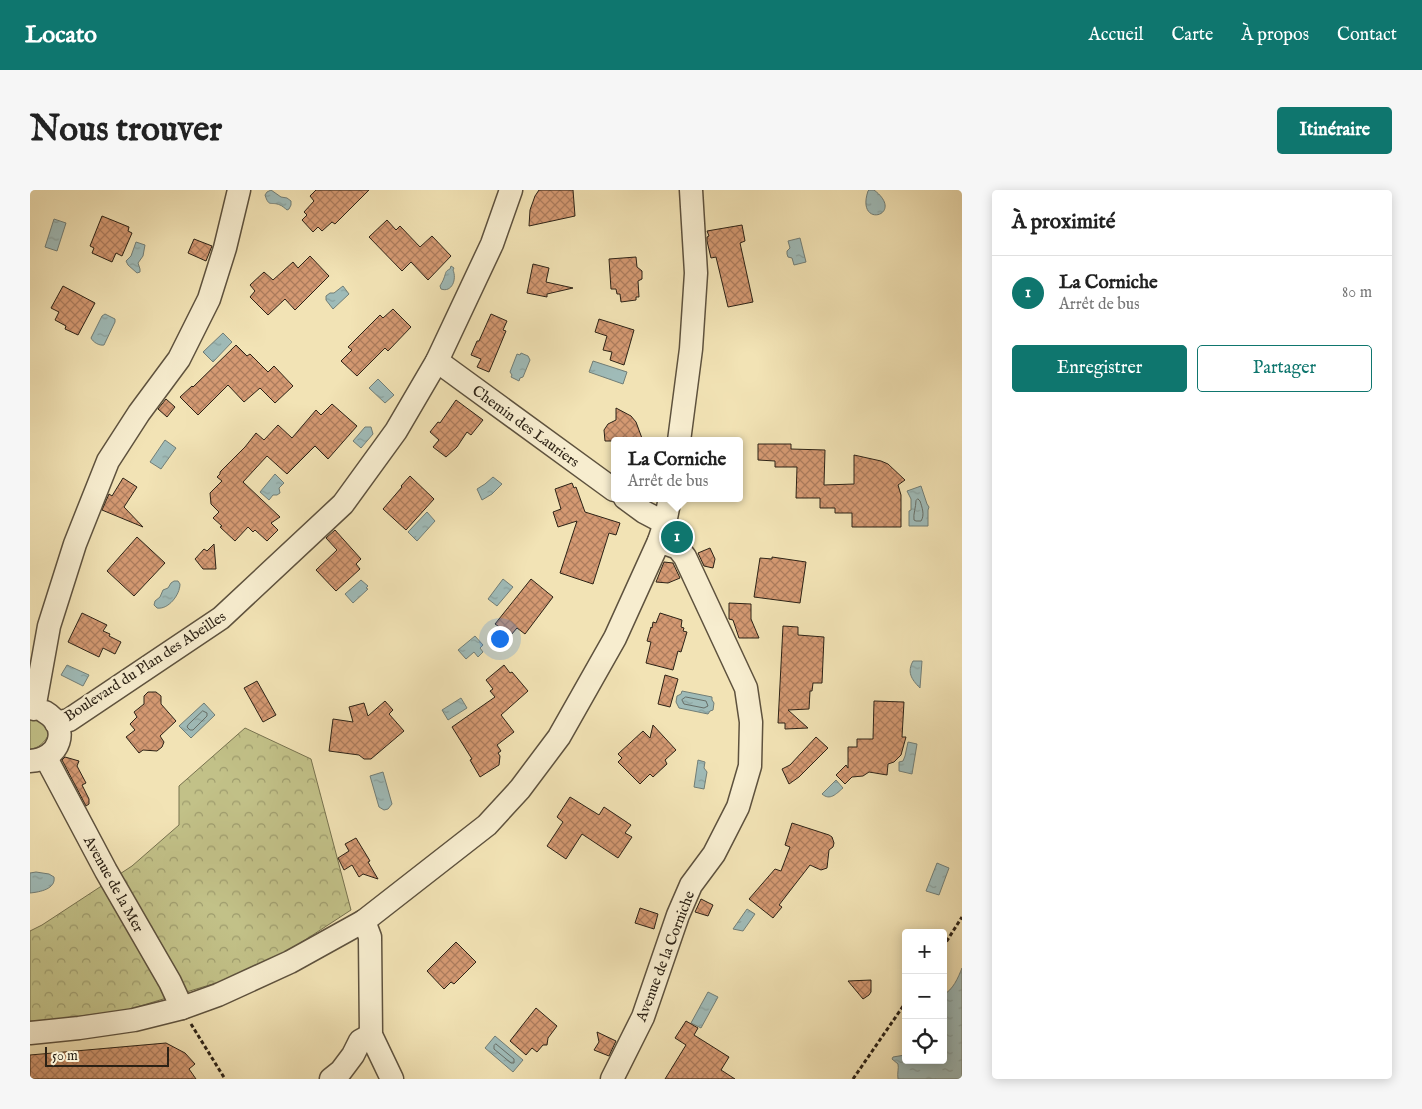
<!DOCTYPE html>
<html lang="fr">
<meta charset="utf-8">
<style>
body{margin:0;font-family:"IM FELL English",serif;background:#f6f6f6;color:#222}
.controls{position:absolute;right:15px;bottom:15px;display:grid;overflow:hidden;border-radius:5px;box-shadow:0 2px 12px #0003}
.controls button{width:45px;height:45px;display:grid;place-items:center;padding:0;border:0;border-bottom:1px solid #e0e0e0;background:#fff;color:#222;font:25px sans-serif}
.scale{position:absolute;left:15px;bottom:12px;width:124px;box-sizing:border-box;padding-left:5px;border:2px solid #2c2216;border-top:0;font-size:14px;line-height:18px;white-space:nowrap;color:#2c2216;-webkit-text-stroke:4px #f7edcf;paint-order:stroke}
.you{position:absolute;left:469px;top:448px;width:18px;height:18px;margin:-12px;border:4px solid #fff;border-radius:50%;background:#1a73e8;box-shadow:0 0 0 8px #1a73e833}
.badge{display:grid;place-items:center;width:32px;height:32px;border-radius:50%;background:#0f766e;color:#fff;font-size:16px;font-weight:700}
.pin{position:absolute;translate:-50% -50%;border:2px solid #fff;box-shadow:0 1px 5px #0006}
.popup{position:absolute;left:581px;top:247px;width:132px;height:65px;box-sizing:border-box;display:grid;place-content:center;border-radius:5px;background:#fff;filter:drop-shadow(0 1px 4px #0005);font-size:16px;white-space:nowrap;color:#767676}
.popup b{font-size:19px;color:#222}
.popup::after{content:'';position:absolute;left:50%;top:100%;margin-left:-10px;border:10px solid transparent;border-top-color:#fff}
.list{margin:0;padding:0;list-style:none}
h2{display:flex;justify-content:space-between;align-items:center;height:65px;margin:0;padding:0 20px;font-size:21px}
h2 small{font-size:16px;font-weight:400;color:#767676}
.list li{display:grid;grid-template-columns:32px 1fr auto;gap:15px;align-items:center;box-sizing:border-box;height:75px;padding:0 20px;border-top:1px solid #e0e0e0}
.list b{display:block;font-size:19px;white-space:nowrap}
.list p{margin:0;font-size:16px;white-space:nowrap;color:#767676}
.list em{font-size:16px;font-style:normal;color:#767676}
.actions{display:flex;gap:10px;padding:15px 20px}
.actions a{flex:1;padding:11px 0;border:1px solid #0f766e;border-radius:5px;text-align:center;font-size:18px;color:#0f766e}
.actions .main{background:#0f766e;color:#fff}
.icon{flex:none;width:28px;height:28px;fill:none;stroke:currentColor;stroke-width:2;stroke-linecap:round;stroke-linejoin:round}
.map{position:relative;flex:none;width:932px;height:889px;overflow:hidden;border-radius:5px}
header{display:flex;align-items:center;gap:30px;box-sizing:border-box;height:70px;padding:0 25px;background:#0f766e;color:#fff}
header strong{font-size:24px}
nav{display:flex;gap:28px;margin-inline-start:auto;font-size:18px}
.intro{display:flex;align-items:center;justify-content:space-between;box-sizing:border-box;height:120px;padding:0 30px}
h1{margin:0;font-size:35px}
.button{padding:12px 22px;border-radius:5px;background:#0f766e;color:#fff;font-size:18px;font-weight:700}
main{display:flex;gap:30px;padding:0 30px}
aside{flex:1;background:#fff;border-radius:5px;box-shadow:0 2px 12px #0003}
.map>svg:first-child{display:block}
.grass{fill:#c2c188;stroke:#77724f}
.forest{fill:url(#forest-crowns);stroke:#77724f}
.water{fill:url(#water-ripples);stroke:#717e77}
.lines{fill:none;stroke-linecap:round;stroke-linejoin:round}
.shore{stroke:#666e67;stroke-width:1}
.building{fill:url(#building-cross-hatch);stroke:#2c2216}
.minor-casing{stroke:#5e523e;stroke-width:25}
.path{stroke:#2c2216;stroke-width:3;stroke-dasharray:4 2.5;stroke-linecap:butt}
.minor{stroke:#f7edcf;stroke-width:22}
.labels{text-anchor:middle;stroke-width:5;stroke-linejoin:round;paint-order:stroke}
.street-label{font-size:15px;fill:#2c2216;stroke:#f7edcf}
</style>
<header>
<strong>Locato</strong>
<nav><a>Accueil</a><a>Carte</a><a>À propos</a><a>Contact</a></nav>
</header>
<div class="intro"><h1>Nous trouver</h1><a class="button">Itinéraire</a></div>
<main>
<div class="map">
<svg width="932" height="889" viewBox="0 0 932 889">
<defs>
<pattern id="forest-crowns" width="20" height="18" patternUnits="userSpaceOnUse" patternTransform="scale(1.25)"><rect width="20" height="18" fill="#c2c188"/><path d="M2 6a3 3 0 1 1 6 0M12 15a3 3 0 1 1 6 0" fill="none" stroke="#9e9c6e"/></pattern>
<pattern id="water-ripples" width="26" height="14" patternUnits="userSpaceOnUse" patternTransform="scale(1.25)"><rect width="26" height="14" fill="#9fbbb8"/><path d="M2 4q2-2 4 0t4 0M15 11q2-2 4 0t4 0" fill="none" stroke="#89a09d"/></pattern>
<pattern id="building-cross-hatch" width="8" height="8" patternUnits="userSpaceOnUse" patternTransform="scale(1.25)"><rect width="8" height="8" fill="#d49972"/><path d="M0 0l8 8M0 8l8-8" fill="none" stroke="#ac7c5d"/></pattern>
</defs>
<rect width="100%" height="100%" fill="#f2e3b5"/>
<filter id="stains"><feTurbulence type="fractalNoise" baseFrequency=".004" numOctaves="4"/><feColorMatrix values="0 0 0 0 .2 0 0 0 0 .09 0 0 0 0 .02 0 0 0 .5 -.17"/></filter>
<radialGradient id="worn" r=".72"><stop offset=".6" stop-color="#630" stop-opacity="0"/><stop offset="1" stop-color="#630" stop-opacity=".3"/></radialGradient>
<path class="grass" d="M1,528L16,531L19,544C15,552 8,559 0,559V529Z"/>
<path class="forest" d="M215,538L281,569L321,720L229,780L97,820L12,831H0V741L12,735L102,676L149,635V596Z"/>
<g class="water">
<path d="M241,0L251,7L257,8L261,11V15L259,19L257,20C256,19 251,15 250,15C241,11 239,18 235,5L237,2Z"/>
<path d="M839,0H844C877,25 825,40 838,1Z"/>
<path d="M24,29L36,33L27,61L15,57Z"/>
<path d="M770,48L776,72L764,75L762,68L758,67L757,64V61L760,58L758,51Z"/>
<path d="M106,52L115,55L113,66L108,73L110,79V82L107,83L98,75L96,71L101,66Z"/>
<path d="M421,76L424,78L423,80C427,89 422,103 411,99L410,96C411,94 413,91 414,88C416,83 415,81 420,79Z"/>
<path d="M313,96L319,104L303,119L296,110V106L300,103H304Z"/>
<path d="M75,124L85,129V132L74,155C69,156 63,152 61,148L72,126Z"/>
<path d="M193,143L202,152L183,172L173,162Z"/>
<path d="M491,163L498,166L500,170L493,187L490,188L489,191L481,187L482,185L480,182L487,164L490,165Z"/>
<path d="M563,171L597,182L593,194L559,182Z"/>
<path d="M348,189L364,205L355,213L339,198Z"/>
<path d="M335,237H341L343,244L331,258L323,251Z"/>
<path d="M135,250L146,258L131,279L120,272Z"/>
<path d="M245,284L254,293L249,298L250,303L247,305H243L239,310L230,302Z"/>
<path d="M463,287L472,294L462,304L452,310L447,299L455,294Z"/>
<path d="M891,296L897,314L899,317L898,320V336H879V321L881,320V309L877,301Z"/>
<path d="M397,322L405,331L387,351L378,342Z"/>
<path d="M473,389L483,397L467,416L458,409Z"/>
<path d="M331,390L338,396L336,398L338,399L323,413L315,404Z"/>
<path d="M144,391H148L150,394C150,405 138,420 127,418L124,415L125,411L130,407L133,400L138,398L141,393Z"/>
<path d="M445,446L453,455L450,458L453,462L448,467L444,462L436,469L428,460Z"/>
<path d="M883,471H892L890,498C881,489 877,482 883,471Z"/>
<path d="M37,475L59,485L53,496L31,485Z"/>
<path d="M652,501L682,507V510L684,513L683,520L680,521L678,524L649,518L646,512L647,506L651,504Z"/>
<path d="M431,508L437,518L418,530L412,520Z"/>
<path d="M174,513L185,525L161,548L149,536Z"/>
<path d="M878,552L887,554L882,584L869,581V572L873,571L875,566Z"/>
<path d="M668,570L675,572L674,578L677,582L674,599L664,597Z"/>
<path d="M353,582L362,614L358,619L354,620L349,617L340,586Z"/>
<path d="M806,590L813,598C806,604 800,611 792,604Z"/>
<path d="M907,673L919,678L909,705L896,701Z"/>
<path d="M6,682L19,684L24,687C26,699 10,702 0,703V683Z"/>
<path d="M717,719L725,724L713,741L703,739Z"/>
<path d="M932,778V889H868C867,883 869,878 868,874L862,869L863,867L875,865H876V870H889L894,872H896V870H913V805C923,800 928,788 932,778Z"/>
<path d="M678,802L688,807L671,838L661,833Z"/>
<path d="M465,846L493,870L483,882L455,858Z"/>
</g>
<g class="lines">
<g class="shore">
<path d="M888,309L890,311C892,317 895,325 891,331H886L884,330C883,324 886,317 886,311Z"/>
<path d="M656,507L676,511L678,516L674,518L654,514L652,510Z"/>
<path d="M173,521L177,523V526L163,540H160L157,537L158,535Z"/>
<path d="M466,854L484,869V873H481L464,859V856Z"/>
</g>
</g>
<g class="building">
<path d="M286,0H339L305,34L302,32L292,41L288,37L283,42L272,30L277,25L274,22L284,11L280,6Z"/>
<path d="M509,0H543L545,26L499,36L500,20L505,6Z"/>
<path d="M72,26L99,37L98,41L102,43L92,66L86,63L82,72L62,63L64,58L60,56Z"/>
<path d="M357,30L366,40L370,36L390,57L402,46L421,66L398,90L381,72L372,81L339,47Z"/>
<path d="M712,35L715,51L710,53L723,112L698,117L686,67L681,68L677,51V47L679,46L677,41Z"/>
<path d="M164,49L182,56L176,71L158,63Z"/>
<path d="M280,66L299,86L265,120L255,109L238,125L220,107L225,101L220,95L234,82L243,90L263,72L268,78Z"/>
<path d="M606,67L607,77L612,81V89L608,91L609,107H606V110L591,112L590,104H587L586,99H581L579,69Z"/>
<path d="M503,74L519,78L516,92L543,98L517,104V107L497,103Z"/>
<path d="M33,96L65,113L48,145L35,139L36,136L25,130L29,122L21,118Z"/>
<path d="M363,119L381,137L358,161L355,158L327,186L311,171L322,160L318,157L350,125L353,128Z"/>
<path d="M461,124L477,131L473,140L476,141L459,182L447,177L451,169L441,165L447,151H449Z"/>
<path d="M569,129L604,140L594,175L580,170L582,162L573,160L577,146L565,142Z"/>
<path d="M206,155L217,166L220,164L238,182L244,176L263,196L245,213L230,198L214,212L198,195L168,225L150,207L162,196L163,197Z"/>
<path d="M136,209L145,217L137,227L128,219Z"/>
<path d="M426,210L453,230L441,245L437,242L427,257L416,267L403,257L409,250L400,242L408,232L410,233Z"/>
<path d="M302,214L327,236L298,269L285,256L257,284L237,266L213,292L250,327L241,333L248,340L237,351L225,340L223,342L218,337L205,351L190,337L192,336L183,328L189,322L181,314L180,303L192,291L187,287L190,284V282L215,257L226,243L234,250L248,235L262,248L286,220L291,225Z"/>
<path d="M586,218L601,226L606,232L613,251H575L574,240L578,234L586,230Z"/>
<path d="M728,254H761V259L795,260L794,295L824,294V265L851,271L858,274L875,290L868,295L871,305V337H822V323H805V318H790V308H766L767,277H745V271L728,270Z"/>
<path d="M380,286L404,309L376,340L353,319L372,297L371,296Z"/>
<path d="M93,288L107,297L94,317L113,337L72,320L79,304L82,306Z"/>
<path d="M542,293L544,298L546,297L555,322L590,333L586,345L579,343L563,394L530,383L547,331L528,337L523,322L531,319L525,299Z"/>
<path d="M305,340L331,369L326,374L330,379L306,401L286,380L307,360L296,348Z"/>
<path d="M107,347L135,373L104,406L77,381Z"/>
<path d="M184,354L186,379H173L165,369L174,359L177,361Z"/>
<path d="M680,358L685,369L683,378L674,376L668,363Z"/>
<path d="M742,367L776,372L770,413L724,407L730,368L742,369Z"/>
<path d="M634,372L643,373L650,388L638,393L626,392Z"/>
<path d="M501,389L523,407L495,444L487,438L481,445L465,434Z"/>
<path d="M699,413L721,414V429L729,448H709L703,430L699,429Z"/>
<path d="M52,423L77,435L73,441L80,444L79,446L91,452L85,464L73,458L69,467L38,452Z"/>
<path d="M630,423L652,430L651,437L654,438L653,441L657,442L651,462L648,461L643,480L616,473L621,452L617,451L621,437L622,438L623,432L626,433Z"/>
<path d="M753,436L768,437V445L794,447L792,493H783L782,501H780L779,519L758,520L778,538L755,539V533H748Z"/>
<path d="M474,475L480,483L482,482L498,501L471,525L484,542L467,555L471,561L468,563L470,566L469,575L450,587L440,570L442,569L422,537L465,507L460,501L463,499L456,490Z"/>
<path d="M635,485L648,489L640,517L628,514Z"/>
<path d="M227,491L246,525L233,532L214,498Z"/>
<path d="M118,502H126L131,506V514L146,531L130,546L134,552L132,557L127,561L113,560L109,563L96,547L105,540L100,534L107,527L104,522L114,514V506Z"/>
<path d="M355,511L363,520L359,524L374,541L341,569H334L329,565L299,561L303,529L323,532L319,517L334,513L338,526Z"/>
<path d="M844,511L874,512L872,547H876L871,565L864,572L858,574L857,585L839,582L833,586L822,587L815,594L806,585L816,575L818,578V557H827V549H843Z"/>
<path d="M623,535L646,560L635,570L637,574L623,587L620,584L610,594L588,572L592,568L588,564L613,541L620,548Z"/>
<path d="M786,547L798,558L769,587L759,594L752,579L760,575Z"/>
<path d="M35,567L49,571L47,576L56,593L52,595L59,609V614L56,616L32,570Z"/>
<path d="M540,607L569,625L574,617L601,635L595,643L602,647L588,668L552,644L536,669L517,656L533,632L527,627Z"/>
<path d="M762,633L799,645L802,647L804,653L803,657L799,660L797,678L791,680L780,675L749,715L752,717L743,728L719,709L745,679L751,681L760,657L755,655Z"/>
<path d="M326,648L340,671L338,672L348,689L333,684L329,687L322,675L314,680L308,668L319,661L315,654Z"/>
<path d="M671,709L683,715L678,726L665,722Z"/>
<path d="M610,718L628,724L624,739L605,733Z"/>
<path d="M426,752L446,772L424,794L421,792L414,799L397,781Z"/>
<path d="M841,790V802L839,805L833,809L818,791Z"/>
<path d="M506,818L527,836L518,848L517,855H513L507,862L502,858L496,865L480,851Z"/>
<path d="M656,831L668,838L664,845L699,867L691,880L705,889H635L656,855L645,848Z"/>
<path d="M567,842L586,851L579,866L564,860L569,852Z"/>
<path d="M136,853L155,863L165,874L159,879L166,889H0V865Z"/>
</g>
<g class="lines">
<g class="minor-casing">
<g id="minor">
<path d="M407,171L584,300"/>
<path d="M649,251L661,159L666,83L661,0"/>
<path d="M595,308L614,322L635,333"/>
<path d="M4,519L19,436L45,354L78,271L109,223L149,169L179,109L195,58L209,0"/>
<path d="M26,533L39,530L191,428L313,314L366,241L407,171L462,54L481,0"/>
<path d="M16,568L76,681L140,792L152,818"/>
<path d="M0,571C30,570 41,537 15,522"/>
<path d="M334,731L340,747L341,845L362,889"/>
<path d="M0,843L49,838L104,830L152,818L188,805L260,772L334,731L457,635L490,599L529,547L585,448L629,351L635,333L640,308"/>
<path d="M301,889L311,881L323,865L330,851L341,845"/>
<path d="M582,889L613,827L648,725L661,695L684,664L708,617L720,576L721,532L716,498L655,367L648,358L629,351"/>
</g>
</g>
<g class="path">
<path d="M913,757L932,727"/>
<path d="M161,834L195,889"/>
<path d="M823,889L876,812"/>
</g>
<use href="#minor" class="minor"/>
</g>
<g class="labels">
<g class="street-label">
<text transform="translate(496 236) rotate(36)" y="5">Chemin des Lauriers</text>
<text transform="translate(115 476) rotate(-33)" y="5">Boulevard du Plan des Abeilles</text>
<text transform="translate(84 694) rotate(61)" y="5">Avenue de la Mer</text>
<text transform="translate(635 766) rotate(-69)" y="5">Avenue de la Corniche</text>
</g>
</g>
<rect width="100%" height="100%" filter="url(#stains)"/>
<rect width="100%" height="100%" fill="url(#worn)"/>
</svg>
<div class="controls">
<button>+</button>
<button>−</button>
<button><svg class="icon" aria-label="locate" viewBox="0 0 24 24"><circle cx="12" cy="12" r="6"/><path d="M12 2v4M12 18v4M2 12h4M18 12h4"/></svg></button>
</div>
<div class="scale">50 m</div>
<div class="you"></div>
<div class="pin badge" style="left:647px;top:347px">1</div>
<div class="popup"><b>La Corniche</b>Arrêt de bus</div>
</div>
<aside>
<h2>À proximité<small></small></h2>
<ul class="list">
<li><span class="badge">1</span><div><b>La Corniche</b><p>Arrêt de bus</p></div><em>80 m</em></li>
</ul>
<div class="actions"><a class="main">Enregistrer</a><a>Partager</a></div>
</aside>
</main>
